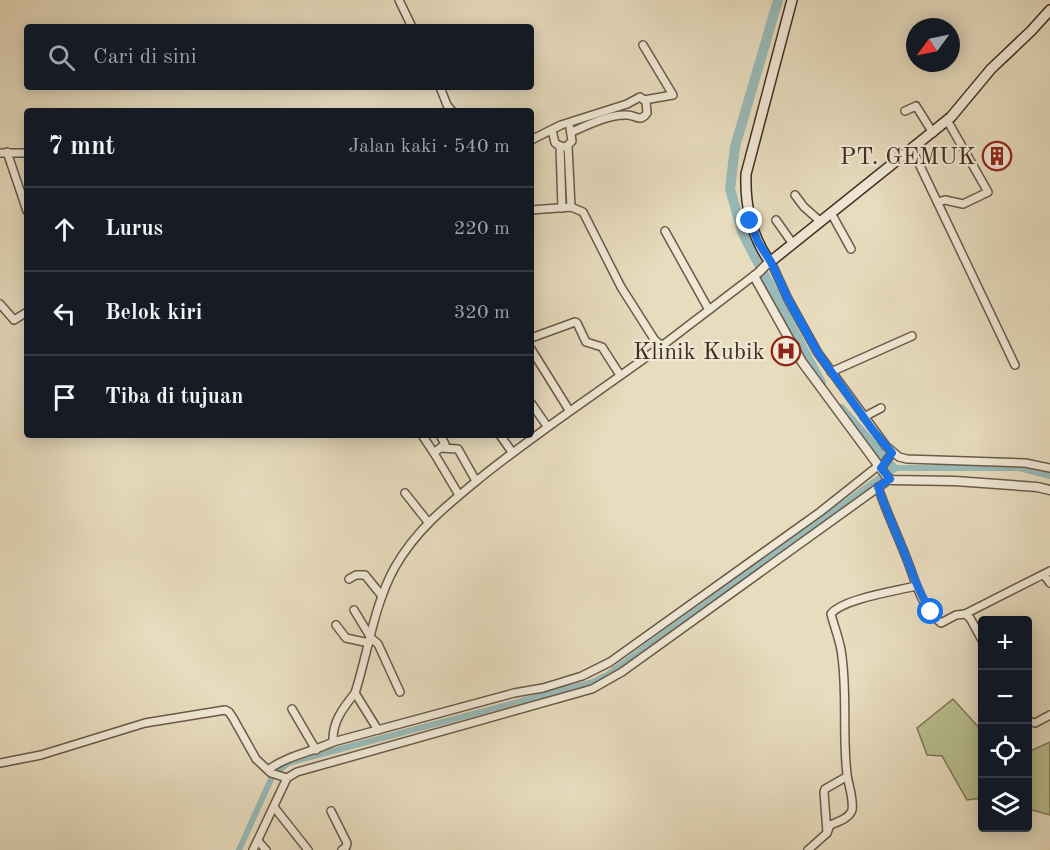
<!DOCTYPE html>
<html lang="id">
<meta charset="utf-8">
<style>
body{margin:0;font-family:"Old Standard TT",serif;background:#242831;color:#f1f3f6}
.controls{position:absolute;right:18px;bottom:18px;display:grid;overflow:hidden;border-radius:6px;box-shadow:0 3px 15px #0003}
.controls button{width:54px;height:54px;display:grid;place-items:center;padding:0;border:0;border-bottom:2px solid #363941;background:#171b24;color:#f1f3f6;font:30px sans-serif}
.compass{position:absolute;left:906px;top:18px;width:54px;height:54px;border-radius:50%;background:#171b24;box-shadow:0 3px 15px #0003;rotate:237deg}
.stop{position:absolute;width:18px;height:18px;margin:-14px;border:4px solid #1a73e8;border-radius:50%;background:#fff}
.stop.end{background:#1a73e8;border-color:#fff;box-shadow:0 2px 6px #0008}
.list{margin:0;padding:0;list-style:none}
h2{display:flex;justify-content:space-between;align-items:center;height:78px;margin:0;padding:0 24px;font-size:26px}
h2 small{font-size:20px;font-weight:400;color:#9ea1a6}
.list li{display:grid;grid-template-columns:39px 1fr auto;gap:18px;align-items:center;box-sizing:border-box;height:84px;padding:0 24px;border-top:2px solid #363941}
.list b{display:block;font-size:22px;white-space:nowrap}
.list em{font-size:20px;font-style:normal;color:#9ea1a6}
.icon{flex:none;width:33px;height:33px;fill:none;stroke:currentColor;stroke-width:2;stroke-linecap:round;stroke-linejoin:round}
.map{position:relative;flex:none;width:1050px;height:850px;overflow:hidden}
.search{position:absolute;background:#171b24;box-shadow:0 3px 15px #0003;left:24px;top:24px;width:510px;height:66px;display:flex;align-items:center;gap:15px;box-sizing:border-box;padding:0 21px;border-radius:6px;color:#9ea1a6;font-size:22px}
.panel{position:absolute;background:#171b24;box-shadow:0 3px 15px #0003;left:24px;top:108px;width:510px;height:330px;border-radius:6px}
.map>svg:first-child{display:block}
.green{fill:#b8bf8f;stroke:#7e7658;stroke-width:1.5}
.lines{fill:none;stroke-linecap:round;stroke-linejoin:round}
.canal{stroke:#98bab8;stroke-width:6}
.river{stroke:#98bab8;stroke-width:10}
.minor-casing{stroke:#6c5948;stroke-width:10}
.tertiary-casing{stroke:#6c5948;stroke-width:11}
.secondary-casing{stroke:#432d21;stroke-width:12}
.minor{stroke:#efe8d5;stroke-width:7}
.tertiary{stroke:#efe8d5;stroke-width:8}
.secondary{stroke:#efe8d5;stroke-width:9}
.route{stroke:#1a73e8;stroke-width:8}
.labels{text-anchor:middle;stroke-width:4.5;stroke-linejoin:round;paint-order:stroke}
.poi-label{font-size:24px;fill:#432d21;stroke:#efe8d5;text-anchor:end}
</style>
<div class="map">
<svg width="1050" height="850" viewBox="0 0 1050 850">
<rect width="100%" height="100%" fill="#e7dcbe"/>
<filter id="stains"><feTurbulence type="fractalNoise" baseFrequency=".00333" numOctaves="4"/><feColorMatrix values="0 0 0 0 .2 0 0 0 0 .09 0 0 0 0 .02 0 0 0 .5 -.17"/></filter>
<radialGradient id="worn" r=".72"><stop offset=".6" stop-color="#630" stop-opacity="0"/><stop offset="1" stop-color="#630" stop-opacity=".3"/></radialGradient>
<g class="green">
<path d="M953,699L982,731V798L967,800L942,756L927,755L917,728Z"/>
<path d="M1050,742V815L1028,809V752Z"/>
</g>
<g class="lines">
<path class="canal" d="M239,850L272,777L288,763L593,682L607,675L893,468H1019L1050,476"/>
<g class="river">
<path d="M778,0L735,147L730,189L743,234L821,383"/>
<path d="M841,409L893,468"/>
</g>
<g class="minor-casing">
<g id="minor">
<path d="M399,0L412,27"/>
<path d="M440,87L447,105L452,111"/>
<path d="M905,111L916,106L933,133"/>
<path d="M552,130L555,143L560,146L566,147L572,141L570,128"/>
<path d="M572,132C587,125 610,114 627,115C636,115 640,123 647,113L646,102L644,100"/>
<path d="M531,140L561,125L627,104L640,97L644,100L673,95L643,45"/>
<path d="M560,146L562,208"/>
<path d="M568,146L571,207"/>
<path d="M912,149L1015,365"/>
<path d="M7,152L27,211"/>
<path d="M0,153H27"/>
<path d="M795,195L804,207L821,222"/>
<path d="M938,202L945,200L963,204L988,192L947,120"/>
<path d="M531,210L571,207L583,212L621,287L654,339L658,343L663,345L756,274"/>
<path d="M831,213L851,249"/>
<path d="M776,220L793,244"/>
<path d="M665,231L709,310"/>
<path d="M771,262L788,299L818,353L886,446L899,457L907,459L1025,463L1050,468"/>
<path d="M0,304L14,320L27,312"/>
<path d="M531,338L575,322L577,323L586,342L602,347L620,375"/>
<path d="M531,349L569,410"/>
<path d="M831,372L912,336"/>
<path d="M531,403L547,426"/>
<path d="M864,417L881,408"/>
<path d="M422,435L434,453"/>
<path d="M440,435L445,444L434,453L459,495"/>
<path d="M500,435L512,452"/>
<path d="M441,448L458,449L476,481"/>
<path d="M881,468L892,453"/>
<path d="M878,487C886,511 897,534 906,557C915,579 921,608 941,623L956,615L965,614L970,618L982,640"/>
<path d="M405,493L428,522"/>
<path d="M1044,575L1050,583"/>
<path d="M349,579L356,575H365L382,596"/>
<path d="M354,610L371,638L378,644L400,692"/>
<path d="M965,614L1050,571"/>
<path d="M336,625L346,638L369,643"/>
<path d="M355,693L378,730"/>
<path d="M292,709L316,750"/>
<path d="M1028,721L1035,723L1050,715"/>
<path d="M333,742C332,722 343,708 355,693C368,653 374,604 395,567C416,530 446,506 479,479C538,431 602,390 663,345"/>
<path d="M0,763L41,755L145,723L225,710L229,712L233,718L256,759L271,773L287,778"/>
<path d="M268,770C286,756 312,752 333,742L514,693L543,688L582,676L610,662L820,512L878,466"/>
<path d="M274,807L308,850"/>
<path d="M331,811L347,843L346,847L342,850"/>
<path d="M827,833L830,825C837,822 849,819 852,810C854,799 848,784 847,774C842,733 848,691 841,650C839,638 834,626 831,614C842,599 896,591 916,586"/>
<path d="M258,841L266,850"/>
<path d="M253,850L287,778L297,772L592,689L622,672L890,479"/>
<path d="M808,850L827,833L824,792L825,789L846,777"/>
</g>
</g>
<g class="tertiary-casing">
<g id="tertiary">
<path d="M758,273L769,262"/>
<path d="M754,276L802,362L887,477L892,480L955,481L1037,487L1050,490"/>
</g>
</g>
<g class="secondary-casing">
<path id="secondary" d="M792,0L746,174C745,206 751,236 770,262L951,117L991,69L1031,31L1050,10"/>
</g>
<use href="#minor" class="minor"/>
<use href="#tertiary" class="tertiary"/>
<use href="#secondary" class="secondary"/>
</g>
<g class="lines">
<path class="route" d="M750,221L758,242L771,262L788,299L818,353L872,429L892,453L881,468L890,479L878,487C887,512 896,533 906,557C913,576 920,594 931,612"/>
</g>
<defs>
<g id="building-ring" transform="scale(1.5)"><circle r="9.5" fill="#efe8d5" stroke="#8f2418" stroke-width="1.5"/><path d="M-4-6H4V6H1V3H-1V6H-4ZM-2.5-4.3h1.7v1.8h-1.7ZM.8-4.3h1.7v1.8H.8ZM-2.5-1h1.7V.8h-1.7ZM.8-1h1.7V.8H.8Z" fill="#8f2418"/></g>
<g id="hospital-ring" transform="scale(1.5)"><circle r="9.5" fill="#efe8d5" stroke="#8f2418" stroke-width="1.5"/><path d="M-5-5h3v3.5h4V-5h3V5h-3V1.5h-4V5h-3Z" fill="#8f2418"/></g>
</defs>
<g fill-rule="evenodd">
<use href="#building-ring" x="997" y="156"/>
<use href="#hospital-ring" x="786" y="351"/>
</g>
<g class="labels">
<g class="poi-label">
<text x="976" y="164">PT. GEMUK</text>
<text x="765" y="359">Klinik Kubik</text>
</g>
</g>
<rect width="100%" height="100%" filter="url(#stains)"/>
<rect width="100%" height="100%" fill="url(#worn)"/>
</svg>
<div class="controls">
<button>+</button>
<button>−</button>
<button><svg class="icon" aria-label="locate" viewBox="0 0 24 24"><circle cx="12" cy="12" r="6"/><path d="M12 2v4M12 18v4M2 12h4M18 12h4"/></svg></button>
<button><svg class="icon" aria-label="layers" viewBox="0 0 24 24"><path d="M12 4l9 5-9 5-9-5zM3 14l9 5 9-5"/></svg></button>
</div>
<svg class="compass" viewBox="-18 -18 36 36"><path d="M0-13l5 13h-10z" fill="#e53935"/><path d="M0 13l5-13h-10z" fill="#9ea1a6"/></svg>
<div class="stop" style="left:931px;top:612px"></div>
<div class="stop end" style="left:750px;top:221px"></div>
<div class="search"><svg class="icon" aria-label="search" viewBox="0 0 24 24"><circle cx="10" cy="10" r="6"/><path d="M15 15l6 6"/></svg>Cari di sini</div>
<section class="panel">
<h2>7 mnt<small>Jalan kaki · 540 m</small></h2>
<ul class="list">
<li><svg class="icon" aria-label="ahead" viewBox="0 0 24 24"><path d="M12 20V5M6 11l6-6 6 6"/></svg><div><b>Lurus</b></div><em>220 m</em></li>
<li><svg class="icon" aria-label="left" viewBox="0 0 24 24"><path d="M17 20v-9H6M10 6l-5 5 5 5"/></svg><div><b>Belok kiri</b></div><em>320 m</em></li>
<li><svg class="icon" aria-label="arrive" viewBox="0 0 24 24"><path d="M6 21V4h12l-3 4 3 4H6"/></svg><div><b>Tiba di tujuan</b></div></li>
</ul>
</section>
</div>
